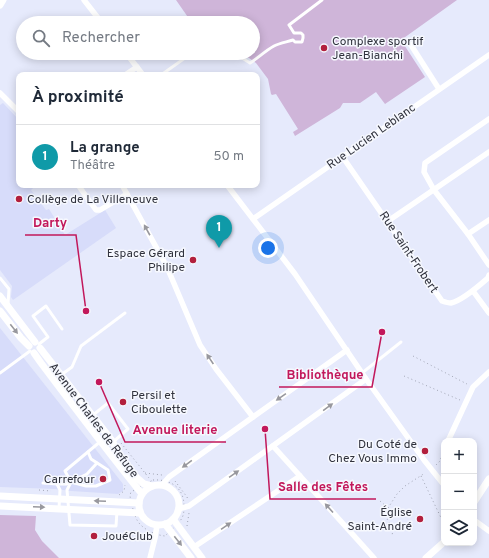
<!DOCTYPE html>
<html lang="fr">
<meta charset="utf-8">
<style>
body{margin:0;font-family:Overpass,sans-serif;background:#f2f2f3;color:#1f2937}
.controls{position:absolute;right:12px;bottom:12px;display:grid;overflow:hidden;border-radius:8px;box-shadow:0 2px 10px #0003}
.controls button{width:36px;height:36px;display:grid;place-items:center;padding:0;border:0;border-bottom:1px solid #e0e1e3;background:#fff;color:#1f2937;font:20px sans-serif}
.you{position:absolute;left:268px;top:248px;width:14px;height:14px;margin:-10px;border:3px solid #fff;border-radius:50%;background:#1a73e8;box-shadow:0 0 0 6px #1a73e833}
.badge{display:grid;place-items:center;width:26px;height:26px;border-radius:50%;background:#0b8043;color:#fff;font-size:13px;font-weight:700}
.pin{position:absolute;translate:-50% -33px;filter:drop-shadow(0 1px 2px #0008)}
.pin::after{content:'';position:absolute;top:21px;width:14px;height:12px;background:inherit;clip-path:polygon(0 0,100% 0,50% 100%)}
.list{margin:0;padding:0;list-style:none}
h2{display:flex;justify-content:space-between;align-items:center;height:52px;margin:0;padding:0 16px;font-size:17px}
h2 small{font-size:13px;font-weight:400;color:#747a83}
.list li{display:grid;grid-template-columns:26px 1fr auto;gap:12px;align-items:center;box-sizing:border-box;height:64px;padding:0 16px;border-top:1px solid #e0e1e3}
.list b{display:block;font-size:15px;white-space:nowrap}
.list p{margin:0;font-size:13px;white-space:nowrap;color:#747a83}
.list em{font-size:13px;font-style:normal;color:#747a83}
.icon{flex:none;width:22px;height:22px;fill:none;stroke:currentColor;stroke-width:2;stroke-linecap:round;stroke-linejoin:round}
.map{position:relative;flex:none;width:489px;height:558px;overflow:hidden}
.search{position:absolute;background:#fff;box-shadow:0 2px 10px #0003;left:16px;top:16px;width:244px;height:44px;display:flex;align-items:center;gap:10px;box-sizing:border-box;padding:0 14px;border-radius:22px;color:#747a83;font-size:15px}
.panel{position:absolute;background:#fff;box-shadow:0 2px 10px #0003;left:16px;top:72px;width:244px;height:116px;border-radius:8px}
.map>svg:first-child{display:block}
.built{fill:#d7dcfa}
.green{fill:#cfb5d9}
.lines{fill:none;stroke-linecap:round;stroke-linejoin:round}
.path{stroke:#a2a6b5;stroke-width:1;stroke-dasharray:1 3;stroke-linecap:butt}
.service{stroke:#fff;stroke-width:3}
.minor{stroke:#fff;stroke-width:5.5}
.tertiary{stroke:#fff;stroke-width:7}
.oneway{fill:#98989e}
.poi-dot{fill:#b21f3d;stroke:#f6f8fe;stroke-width:1.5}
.labels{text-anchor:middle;stroke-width:3;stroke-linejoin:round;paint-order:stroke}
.poi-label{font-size:12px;fill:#30323d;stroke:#f6f8fe;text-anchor:start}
.street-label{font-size:12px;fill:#30323d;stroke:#f6f8fe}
.leader{fill:none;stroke:#c2185b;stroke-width:1.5}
.callout-dot{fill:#c2185b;stroke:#f6f8fe;stroke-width:1.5}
.callout-label{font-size:13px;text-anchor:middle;font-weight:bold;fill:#c2185b;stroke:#f6f8fe;stroke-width:3;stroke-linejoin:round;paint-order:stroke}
</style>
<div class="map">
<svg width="489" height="558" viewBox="0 0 489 558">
<rect width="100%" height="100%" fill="#e6eafc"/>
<g class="built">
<path d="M3,103L19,120V185H36L31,190L46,210L49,209L65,235L105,210L116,228L13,300L11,297L12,286L0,270V105Z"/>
<path d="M0,328L123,484V491L118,494L71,491L55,489L0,487Z"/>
</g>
<g class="green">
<path d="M176,0H457L401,40L425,77L385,104L376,92L360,103H343L340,108L295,136L293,132L298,129L276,94L272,95L271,94L268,79L256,63L242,53H253V23H192Z"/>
<path d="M0,515L36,516L35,530L42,541L59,558H0Z"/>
</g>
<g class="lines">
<g class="path">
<path d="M413,356L467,384"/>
<path d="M404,376L460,400"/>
<path d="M121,443L149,478"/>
<path d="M436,465L440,461L444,450"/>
<path d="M145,473L162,475"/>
<path d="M421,476L444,524"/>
<path d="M153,480C170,479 184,487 184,506C184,510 184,514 182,518C178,525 170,531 165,536C155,535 142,529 137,520C135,516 133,510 132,505C131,500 129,497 131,492Z"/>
<path d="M175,481L187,497L188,500"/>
<path d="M39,490L51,491"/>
<path d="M119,495L124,491L125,485"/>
<path d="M380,501L388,508L391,516L387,519L393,529L392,536"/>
<path d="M388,508L397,494L405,486L425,473"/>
<path d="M187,526L189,513"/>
</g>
<g class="service">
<path d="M234,53L250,63C258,58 265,51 274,46C280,43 287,42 293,40L295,42H302L303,38V35L301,33H294L289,25L322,0"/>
<path d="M161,75L192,53"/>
<path d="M0,278L9,289L8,304"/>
<path d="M39,344L48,337L33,316L46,306L62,329"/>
<path d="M0,373L30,351"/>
<path d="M362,373L401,342"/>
<path d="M61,375L72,367L81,346L125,313"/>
<path d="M93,415L108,403L128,429L113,442"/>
<path d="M97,463L87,474L71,482L65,471L101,441L107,435"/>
<path d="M71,482L67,490L70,525L116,526L117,511"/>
<path d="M43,483L57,484H66L71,482L86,486H96L110,480L108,470L91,459L88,452"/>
<path d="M57,484L60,490L59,508"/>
</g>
<g class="minor">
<path d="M84,0L102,23"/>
<path d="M411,45L439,89"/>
<path d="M126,53L143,75"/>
<path d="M125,75L137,67"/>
<path d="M0,93L19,112"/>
<path d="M489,119L425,163L424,172L434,190L468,234L489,265"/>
<path d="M342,156L442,301C445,302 448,303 451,303C462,301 480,285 488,278L489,275"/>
<path d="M78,185L96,210H100L127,194"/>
<path d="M122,185L167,267L200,345L216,369L253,417"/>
<path d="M227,185L295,274L366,379L424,460L444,485"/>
<path d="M253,219L489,55"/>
<path d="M388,221L489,152"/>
<path d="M468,234L489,220"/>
<path d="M473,291L489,313"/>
<path d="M448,441L473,387L489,372"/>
<path d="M273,446L374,558"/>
<path d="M162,485L169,477L253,417L347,350"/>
<path d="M178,509L189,506L366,379"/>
<path d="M474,520L489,531"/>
<path d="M194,547L300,476"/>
<path d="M150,558L155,538L157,525"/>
</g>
<g class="tertiary">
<path d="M0,5L3,0"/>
<path d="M0,296L35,342"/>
<path d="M0,311L21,338L29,346"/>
<path d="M40,348L113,442L118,454L137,478L144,484L152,486"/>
<path d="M34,353L41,363C74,407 107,451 142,494"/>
<circle cx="159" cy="505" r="20"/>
<path d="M0,496L139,503"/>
<path d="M474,502L489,479"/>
<path d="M0,506L140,513"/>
<path d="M173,519L202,558"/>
<path d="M165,524L191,558"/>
<path d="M426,558L444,542"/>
</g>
</g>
<defs><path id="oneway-solid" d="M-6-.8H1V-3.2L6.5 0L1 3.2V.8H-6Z"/></defs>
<g class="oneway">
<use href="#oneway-solid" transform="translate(147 230) rotate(-119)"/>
<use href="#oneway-solid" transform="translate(14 329) rotate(52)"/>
<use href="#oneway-solid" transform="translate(210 359) rotate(-124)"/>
<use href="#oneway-solid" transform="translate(281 397) rotate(145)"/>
<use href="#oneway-solid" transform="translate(328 407) rotate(-36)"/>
<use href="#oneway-solid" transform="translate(187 464) rotate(144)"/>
<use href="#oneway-solid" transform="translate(234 474) rotate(-35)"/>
<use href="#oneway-solid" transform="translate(100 501) rotate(-177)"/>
<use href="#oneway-solid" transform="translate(39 507) rotate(2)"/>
<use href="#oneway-solid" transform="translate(329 508) rotate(-132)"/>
<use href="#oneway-solid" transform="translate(226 526) rotate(-34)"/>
<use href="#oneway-solid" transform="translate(178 541) rotate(52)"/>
</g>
<g class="poi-dot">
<circle cx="324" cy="48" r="4"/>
<circle cx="19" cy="199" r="4"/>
<circle cx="193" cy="260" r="4"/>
<circle cx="123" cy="402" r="4"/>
<circle cx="425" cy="451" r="4"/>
<circle cx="103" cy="479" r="4"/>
<circle cx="420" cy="519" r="4"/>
<circle cx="94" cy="536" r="4"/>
</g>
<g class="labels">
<g class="poi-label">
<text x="332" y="45">Complexe sportif<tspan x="332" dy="14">Jean-Bianchi</tspan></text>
<text x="27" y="203">Collège de La Villeneuve</text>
<text x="185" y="257" text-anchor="end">Espace Gérard<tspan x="185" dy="14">Philipe</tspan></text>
<text x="131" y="399">Persil et<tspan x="131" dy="14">Ciboulette</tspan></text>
<text x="417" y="448" text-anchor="end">Du Coté de<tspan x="417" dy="14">Chez Vous Immo</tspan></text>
<text x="95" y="483" text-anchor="end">Carrefour</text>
<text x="412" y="516" text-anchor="end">Église<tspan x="412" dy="14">Saint-André</tspan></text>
<text x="102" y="540">JouéClub</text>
</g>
<g class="street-label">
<text transform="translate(371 136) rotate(-35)" y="4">Rue Lucien Leblanc</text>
<text transform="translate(409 252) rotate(56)" y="4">Rue Saint-Frobert</text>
<text transform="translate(94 420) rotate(53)" y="4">Avenue Charles de Refuge</text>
</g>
</g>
<path class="leader" d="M86 311L76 235H25M382 332L372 387H279M99 382L125 442H226M265 429L270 499H376"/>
<g class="callout-dot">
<circle cx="86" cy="311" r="4"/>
<circle cx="382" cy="332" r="4"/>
<circle cx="99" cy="382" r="4"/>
<circle cx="265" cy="429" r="4"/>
</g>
<g class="callout-label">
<text x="50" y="227">Darty</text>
<text x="325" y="379">Bibliothèque</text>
<text x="175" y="434">Avenue literie</text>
<text x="323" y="491">Salle des Fêtes</text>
</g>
</svg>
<div class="controls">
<button>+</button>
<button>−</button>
<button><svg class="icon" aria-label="layers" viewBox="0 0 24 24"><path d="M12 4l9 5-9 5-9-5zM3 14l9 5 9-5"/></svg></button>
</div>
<div class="you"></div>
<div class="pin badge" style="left:219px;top:248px;background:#0f9aa8">1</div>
<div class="search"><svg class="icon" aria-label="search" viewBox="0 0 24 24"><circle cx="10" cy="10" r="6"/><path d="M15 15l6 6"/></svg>Rechercher</div>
<section class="panel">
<h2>À proximité<small></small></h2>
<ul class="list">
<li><span class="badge" style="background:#0f9aa8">1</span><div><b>La grange</b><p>Théâtre</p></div><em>50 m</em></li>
</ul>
</section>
</div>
